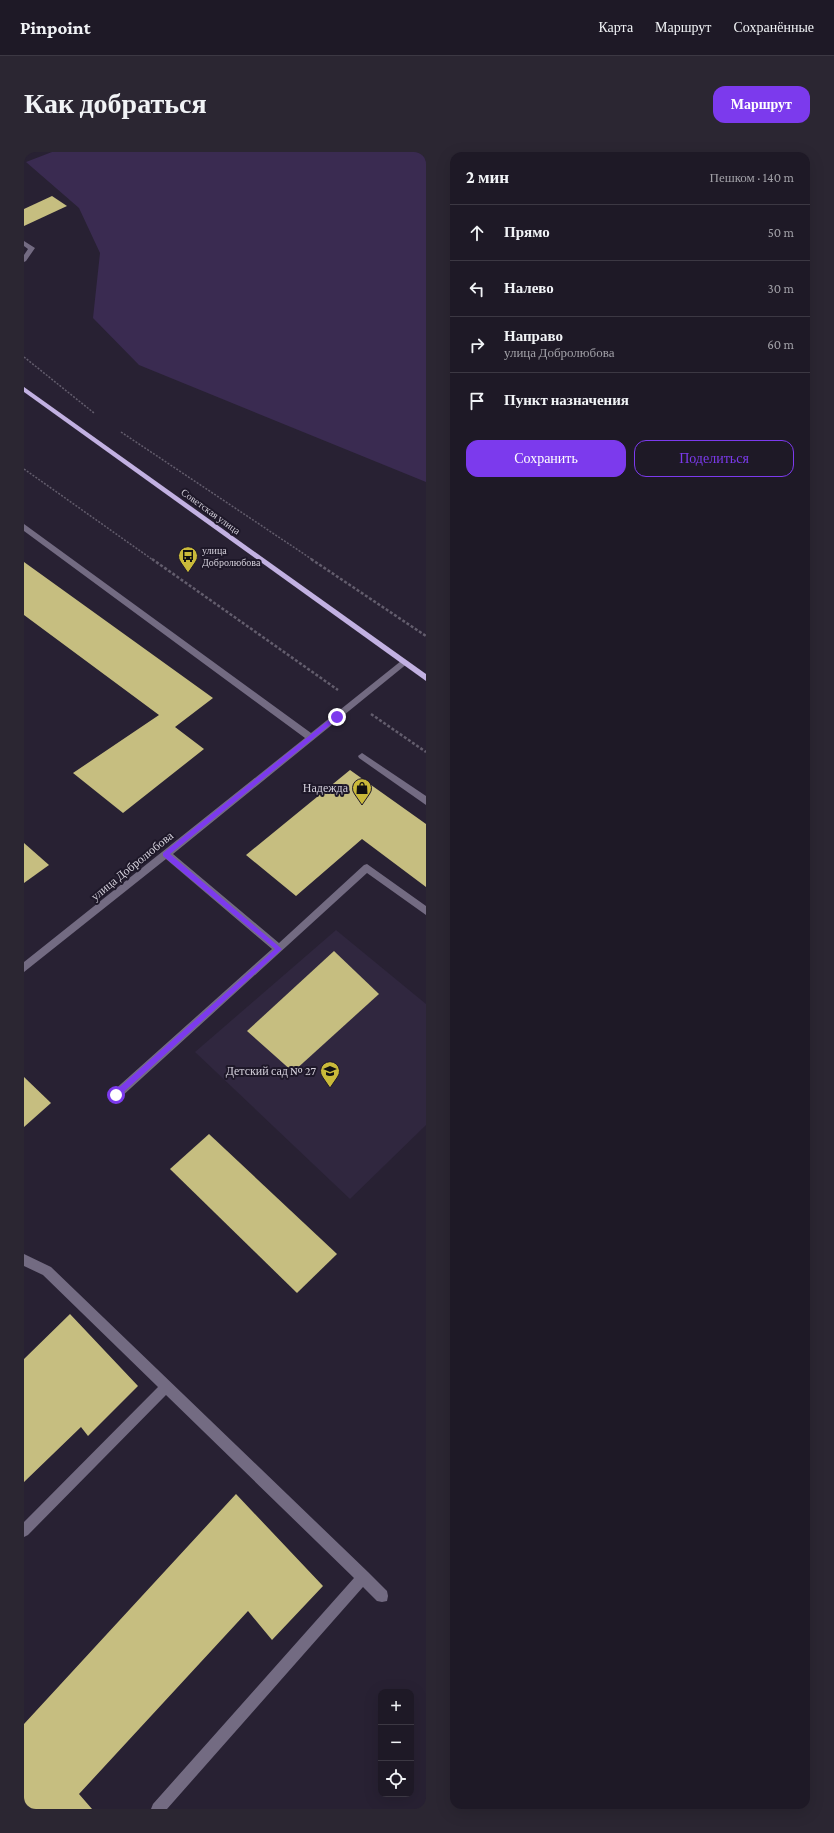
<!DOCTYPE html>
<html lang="ru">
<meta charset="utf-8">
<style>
body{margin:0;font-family:"Crimson Pro",serif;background:#2b2632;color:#f1f3f6}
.controls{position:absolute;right:12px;bottom:12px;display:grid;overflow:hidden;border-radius:8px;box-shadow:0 4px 16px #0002}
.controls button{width:36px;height:36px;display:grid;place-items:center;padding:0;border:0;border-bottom:1px solid #3c3843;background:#1e1926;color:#f1f3f6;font:20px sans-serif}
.stop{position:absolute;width:12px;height:12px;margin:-9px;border:3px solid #7c3aed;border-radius:50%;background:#fff}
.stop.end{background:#7c3aed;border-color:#fff;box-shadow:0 1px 4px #0008}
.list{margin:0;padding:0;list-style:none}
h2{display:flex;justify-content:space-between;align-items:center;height:52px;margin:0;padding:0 16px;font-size:17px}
h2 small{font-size:13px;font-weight:400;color:#a1a0a7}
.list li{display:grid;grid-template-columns:26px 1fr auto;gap:12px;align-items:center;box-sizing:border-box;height:56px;padding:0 16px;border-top:1px solid #3c3843}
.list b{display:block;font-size:15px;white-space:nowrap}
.list p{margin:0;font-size:13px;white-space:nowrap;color:#a1a0a7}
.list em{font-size:13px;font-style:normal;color:#a1a0a7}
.actions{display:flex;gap:8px;padding:12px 16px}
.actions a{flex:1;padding:9px 0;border:1px solid #7c3aed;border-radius:12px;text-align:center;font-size:14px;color:#7c3aed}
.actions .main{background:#7c3aed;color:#fff}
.icon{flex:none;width:22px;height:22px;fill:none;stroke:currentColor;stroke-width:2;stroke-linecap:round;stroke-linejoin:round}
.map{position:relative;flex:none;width:402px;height:1657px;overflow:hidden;border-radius:12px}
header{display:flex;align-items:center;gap:24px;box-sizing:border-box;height:56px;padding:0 20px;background:#1e1926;border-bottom:1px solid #3c3843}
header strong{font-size:19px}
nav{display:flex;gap:22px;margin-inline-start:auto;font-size:14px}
.intro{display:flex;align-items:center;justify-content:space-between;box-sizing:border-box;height:96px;padding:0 24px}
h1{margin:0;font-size:28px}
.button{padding:10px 18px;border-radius:12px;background:#7c3aed;color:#fff;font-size:14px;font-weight:700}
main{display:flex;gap:24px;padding:0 24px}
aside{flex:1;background:#1e1926;border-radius:12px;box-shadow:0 4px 16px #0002}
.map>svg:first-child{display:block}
.built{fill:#30273f}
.green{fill:#3a2b51}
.building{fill:#c6be80}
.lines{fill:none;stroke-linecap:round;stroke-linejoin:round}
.path-far1{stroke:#635d6d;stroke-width:1.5;stroke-dasharray:2 1.5;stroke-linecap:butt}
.path{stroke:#635d6d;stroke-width:2.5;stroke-dasharray:3 2;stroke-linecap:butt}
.minor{fill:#736b82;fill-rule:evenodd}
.major{fill:#c2b1e2;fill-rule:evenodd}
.route{fill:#7c3aed}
.labels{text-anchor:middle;stroke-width:4;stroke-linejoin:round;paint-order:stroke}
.far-street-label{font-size:10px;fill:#d3cfda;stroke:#1e1829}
.far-poi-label{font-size:10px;fill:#d3cfda;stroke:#1e1829;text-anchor:start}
.poi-label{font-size:12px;fill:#d3cfda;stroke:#1e1829;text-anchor:end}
.street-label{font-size:12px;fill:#d3cfda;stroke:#1e1829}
</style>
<header>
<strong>Pinpoint</strong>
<nav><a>Карта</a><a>Маршрут</a><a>Сохранённые</a></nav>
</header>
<div class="intro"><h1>Как добраться</h1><a class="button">Маршрут</a></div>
<main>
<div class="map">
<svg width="402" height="1657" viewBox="0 0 402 1657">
<rect width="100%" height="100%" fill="#282133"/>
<path class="built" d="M312,778L402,852V973L326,1047L171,900Z"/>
<path class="green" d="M28,0H402V330L115,213L69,166L76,101L55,56L2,10Z"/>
<g class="building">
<path d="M28,44L43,54L0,74V57Z"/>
<path d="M0,410L189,546L151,575L180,597L99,661L49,621L135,563L0,463Z"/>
<path d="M326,618L402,672V735L338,687L272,744L222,703Z"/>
<path d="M0,691L25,713L0,731Z"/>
<path d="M310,799L355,842L269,920L223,879Z"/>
<path d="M0,925L27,951L0,975Z"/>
<path d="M185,982L313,1102L273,1141L146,1017Z"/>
<path d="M46,1162L114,1234L64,1284L57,1275L0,1330V1207Z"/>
<path d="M212,1342L299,1434L248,1488L224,1459L55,1642L68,1657H0V1572Z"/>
</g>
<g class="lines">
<g class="path-far1">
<path d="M0,205L70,261"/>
<path d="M97,280L289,408"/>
<path d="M0,317L129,408"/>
</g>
<g class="path">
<path d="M128,407L314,538"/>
<path d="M287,407L402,484"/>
<path d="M347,562L402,600"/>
</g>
<g class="minor">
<path d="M0,89L11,96L2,109L0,110V103L4,97L0,94Z"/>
<path d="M0,372L287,581L377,509L380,508L384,511L149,702L255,791L340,713L343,712L402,754V763L343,721L96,946L92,948L88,946L87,943L88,940L248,797L142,707L0,820V810L281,586L0,379Z"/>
<path d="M338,601L402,644V653L335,606L334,604Z"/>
<path d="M0,1102L27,1115L344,1420L363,1439L364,1444L363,1449L358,1450L353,1449L339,1435L143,1657H127L129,1652L330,1426L142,1243L4,1383L0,1385V1370L134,1235L19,1123L0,1114Z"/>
</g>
<path class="major" d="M0,235L402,522V529L0,240Z"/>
</g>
<path class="route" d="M311,563L316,565L146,702L258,797L94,945H89V941L251,797L139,704V701Z"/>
<defs>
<g id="bus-pin" transform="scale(1)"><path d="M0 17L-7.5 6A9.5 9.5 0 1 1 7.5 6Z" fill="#caba3a" stroke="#1e1829"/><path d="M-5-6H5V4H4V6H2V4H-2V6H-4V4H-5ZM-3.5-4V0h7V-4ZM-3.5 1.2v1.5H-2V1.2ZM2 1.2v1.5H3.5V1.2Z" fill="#111"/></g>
<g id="shop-pin" transform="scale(1)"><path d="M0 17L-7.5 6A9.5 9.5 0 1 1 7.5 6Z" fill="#caba3a" stroke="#1e1829"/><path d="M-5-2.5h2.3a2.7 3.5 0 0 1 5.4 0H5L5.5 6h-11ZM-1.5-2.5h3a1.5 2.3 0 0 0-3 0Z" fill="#111"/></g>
<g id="school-pin" transform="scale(1)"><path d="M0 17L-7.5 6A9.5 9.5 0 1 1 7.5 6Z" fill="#caba3a" stroke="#1e1829"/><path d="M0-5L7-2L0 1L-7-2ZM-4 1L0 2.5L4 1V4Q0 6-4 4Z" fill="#111"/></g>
</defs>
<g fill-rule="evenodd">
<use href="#bus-pin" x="164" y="404"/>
<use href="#shop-pin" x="338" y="636"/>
<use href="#school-pin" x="306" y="919"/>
</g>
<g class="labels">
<g class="far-street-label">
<text transform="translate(187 359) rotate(36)" y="4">Советская улица</text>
</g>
<g class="far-poi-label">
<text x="178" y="402">улица<tspan x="178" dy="12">Добролюбова</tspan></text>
</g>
<g class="poi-label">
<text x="324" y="640">Надежда</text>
<text x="292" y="923">Детский сад № 27</text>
</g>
<g class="street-label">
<text transform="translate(108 714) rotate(-39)" y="4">улица Добролюбова</text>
</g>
</g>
</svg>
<div class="controls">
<button>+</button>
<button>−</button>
<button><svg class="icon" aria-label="locate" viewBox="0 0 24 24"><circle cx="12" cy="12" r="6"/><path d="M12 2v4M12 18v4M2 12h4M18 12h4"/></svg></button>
</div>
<div class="stop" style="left:92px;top:943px"></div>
<div class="stop end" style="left:313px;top:565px"></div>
</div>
<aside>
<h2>2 мин<small>Пешком · 140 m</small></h2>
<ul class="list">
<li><svg class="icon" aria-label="ahead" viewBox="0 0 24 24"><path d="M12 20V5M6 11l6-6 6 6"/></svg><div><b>Прямо</b></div><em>50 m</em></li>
<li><svg class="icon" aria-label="left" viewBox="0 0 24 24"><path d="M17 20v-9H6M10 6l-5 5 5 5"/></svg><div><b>Налево</b></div><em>30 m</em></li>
<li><svg class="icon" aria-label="right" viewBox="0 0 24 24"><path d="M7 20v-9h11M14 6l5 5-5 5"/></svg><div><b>Направо</b><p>улица Добролюбова</p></div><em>60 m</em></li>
<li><svg class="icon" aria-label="arrive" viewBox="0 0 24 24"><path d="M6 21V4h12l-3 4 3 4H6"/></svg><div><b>Пункт назначения</b></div></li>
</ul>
<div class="actions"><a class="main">Сохранить</a><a>Поделиться</a></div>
</aside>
</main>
